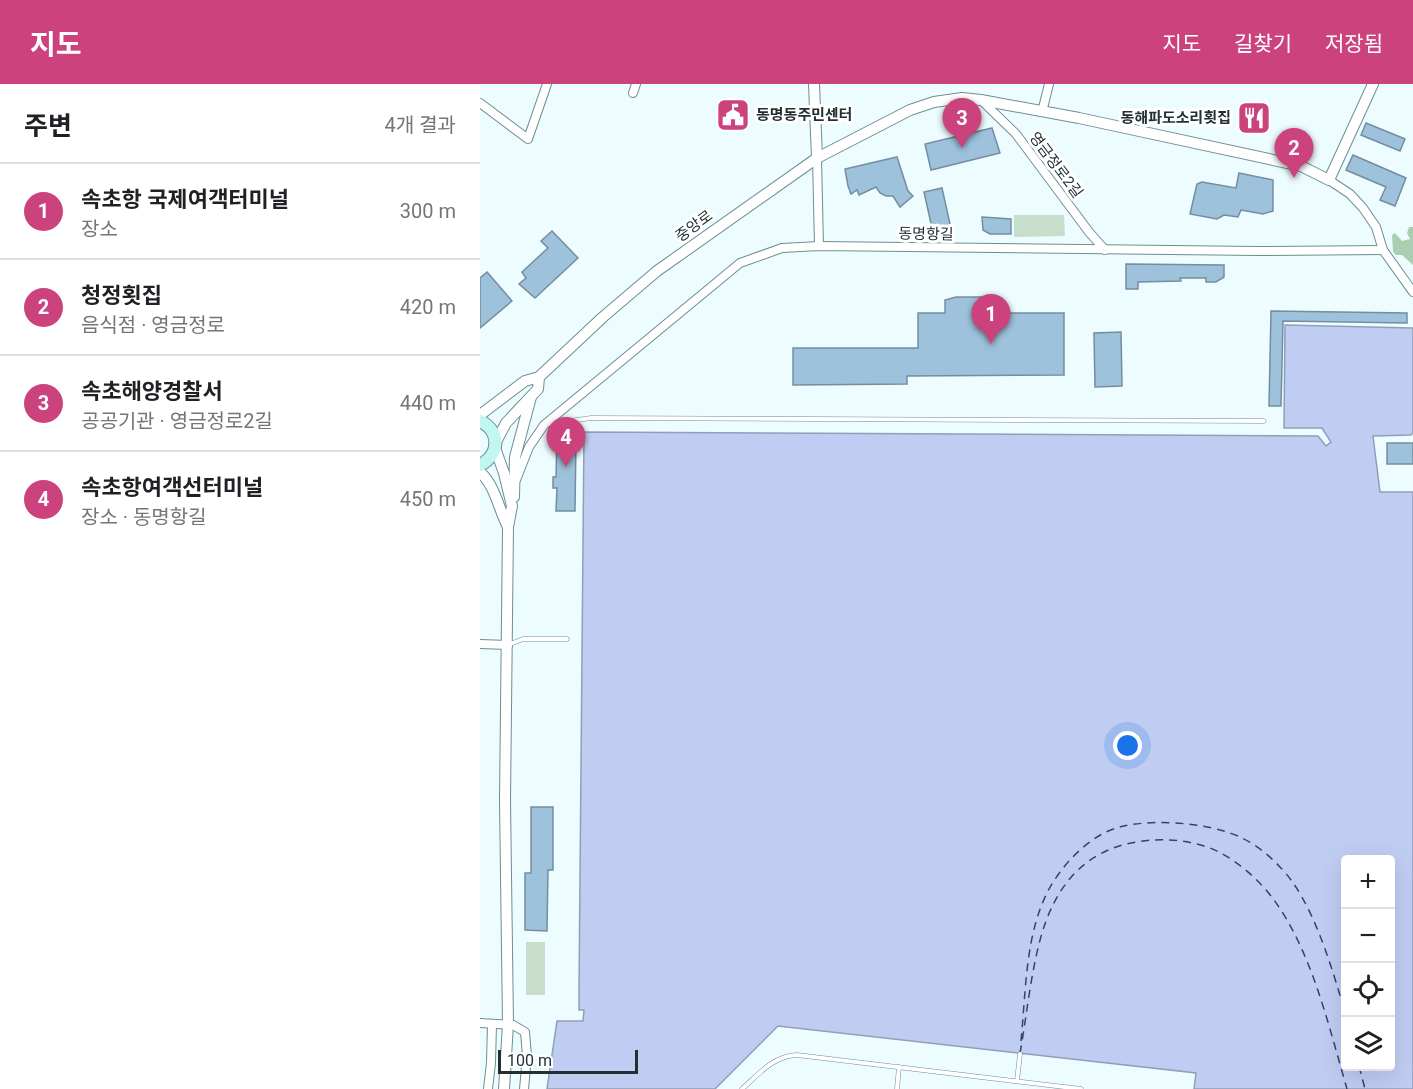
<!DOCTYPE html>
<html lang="ko">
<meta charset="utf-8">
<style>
body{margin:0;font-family:Roboto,"Noto Sans KR",sans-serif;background:#f6f6f6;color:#202124}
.controls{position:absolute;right:18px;bottom:18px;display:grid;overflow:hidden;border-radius:6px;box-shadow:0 6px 24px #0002}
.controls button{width:54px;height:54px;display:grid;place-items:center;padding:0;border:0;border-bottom:2px solid #e0e0e0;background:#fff;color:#202124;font:30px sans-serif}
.scale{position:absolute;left:18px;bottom:15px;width:140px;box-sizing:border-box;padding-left:6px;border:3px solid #223033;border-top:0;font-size:16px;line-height:21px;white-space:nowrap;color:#223033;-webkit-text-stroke:4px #fff;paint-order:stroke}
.you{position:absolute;left:648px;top:662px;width:21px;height:21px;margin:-15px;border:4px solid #fff;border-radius:50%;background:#1a73e8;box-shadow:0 0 0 9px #1a73e833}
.badge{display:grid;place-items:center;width:39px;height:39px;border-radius:50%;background:#cb427d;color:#fff;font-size:20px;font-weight:700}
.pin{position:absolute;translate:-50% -50px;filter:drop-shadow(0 2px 3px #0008)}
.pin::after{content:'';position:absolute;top:32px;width:21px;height:18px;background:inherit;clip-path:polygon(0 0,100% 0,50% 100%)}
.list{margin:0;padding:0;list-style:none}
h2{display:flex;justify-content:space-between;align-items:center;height:78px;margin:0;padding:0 24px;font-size:26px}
h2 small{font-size:20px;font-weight:400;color:#757577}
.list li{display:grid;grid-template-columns:39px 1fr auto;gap:18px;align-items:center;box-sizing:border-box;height:96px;padding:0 24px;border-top:2px solid #e0e0e0}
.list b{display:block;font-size:22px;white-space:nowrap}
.list p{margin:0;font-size:20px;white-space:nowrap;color:#757577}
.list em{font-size:20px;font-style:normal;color:#757577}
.icon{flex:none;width:33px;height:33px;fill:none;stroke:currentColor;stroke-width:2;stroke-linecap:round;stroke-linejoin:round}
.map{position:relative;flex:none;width:933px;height:1005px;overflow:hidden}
header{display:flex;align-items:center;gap:36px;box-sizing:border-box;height:84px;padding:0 30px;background:#cb427d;color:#fff}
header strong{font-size:28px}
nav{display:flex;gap:33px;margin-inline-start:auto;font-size:21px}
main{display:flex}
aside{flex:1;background:#fff}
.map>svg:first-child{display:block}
.green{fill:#c7decc}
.forest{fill:#abceb2}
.water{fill:#c0cdf2;stroke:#919eb9;stroke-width:1.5;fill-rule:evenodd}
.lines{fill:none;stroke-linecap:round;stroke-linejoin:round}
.ferry{stroke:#344272;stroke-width:1.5;stroke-dasharray:8 6;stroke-linecap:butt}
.building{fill:#9ec2dc;stroke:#748d9f;stroke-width:1.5}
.service-casing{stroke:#6c8e95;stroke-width:5}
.minor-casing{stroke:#6c8e95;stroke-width:10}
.tertiary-casing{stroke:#6c8e95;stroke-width:12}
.secondary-casing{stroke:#6c8e95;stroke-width:14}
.service{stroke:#fff;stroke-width:4}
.minor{stroke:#fff;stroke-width:8}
.tertiary{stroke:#fff;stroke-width:10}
.secondary{stroke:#c2f7f0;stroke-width:12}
.labels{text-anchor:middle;stroke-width:6;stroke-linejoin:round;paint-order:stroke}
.poi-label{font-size:15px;font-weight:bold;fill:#223033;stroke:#fff;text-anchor:start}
.street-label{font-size:15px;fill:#223033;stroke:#fff}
</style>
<header>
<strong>지도</strong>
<nav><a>지도</a><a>길찾기</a><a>저장됨</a></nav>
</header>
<main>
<aside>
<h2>주변<small>4개 결과</small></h2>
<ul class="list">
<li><span class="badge">1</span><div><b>속초항 국제여객터미널</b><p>장소</p></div><em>300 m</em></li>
<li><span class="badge">2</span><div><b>청정횟집</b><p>음식점 · 영금정로</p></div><em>420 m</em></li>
<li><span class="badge">3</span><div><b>속초해양경찰서</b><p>공공기관 · 영금정로2길</p></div><em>440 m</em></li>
<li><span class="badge">4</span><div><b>속초항여객선터미널</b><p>장소 · 동명항길</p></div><em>450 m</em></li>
</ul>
</aside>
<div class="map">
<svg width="933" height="1005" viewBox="0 0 933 1005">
<rect width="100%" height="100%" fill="#edfcfe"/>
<g class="green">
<path d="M534,131H584L585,152L534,153Z"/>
<rect x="46" y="858" width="19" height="53"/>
</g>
<path class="forest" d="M929,143H933V181L922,171H916L913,168L912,151L915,149L922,157L930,155L927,149Z"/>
<path class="water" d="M805,241L933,244V349L931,351L893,352L900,408H933V1005H714L716,989L298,942L235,1005H67L77,937H103L104,926H99V907L104,348L838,352L846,362L851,358L842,344H804ZM866,776H910V982H866Z"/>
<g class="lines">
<g class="ferry">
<path d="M541,957C546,907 545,850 569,805C582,782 602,760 626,748C659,732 728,738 760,753C775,760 789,771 800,783C833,816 853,887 866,932"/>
<path d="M540,969C548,926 553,861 572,823C582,801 599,781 620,770C653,752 705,751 739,768C760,779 780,797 794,816C832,868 849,943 867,1005"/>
<path d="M879,982L885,1005"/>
</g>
</g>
<g class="building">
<path d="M886,39L925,55L920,67L881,51Z"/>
<path d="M512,44L520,69L451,86L445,60Z"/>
<path d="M873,71L926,94L915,122L900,116L906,103L866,86Z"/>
<path d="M417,73L428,107L433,112L420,123L413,112H406L400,109L396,103L379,111L377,106L371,110L368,102L365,85Z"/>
<path d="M759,89L793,96V127L783,130L761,126L758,133L744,131L737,135L710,130L717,100L722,98L756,104Z"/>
<path d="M462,104L472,149L454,153L444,108Z"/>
<path d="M502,133L531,135V150H510L503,146Z"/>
<path d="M72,147L98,174L55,214L39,200L46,194L42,188L68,164L61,157Z"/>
<path d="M646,180L744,181V193L736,198H726V194H700L701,197L658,198V205H646Z"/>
<path d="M7,188L32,217L0,244V194Z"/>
<path d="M476,213H501L514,216V229H584V291L427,292V300L313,301V264H438V229H465V216Z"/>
<path d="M791,227L927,229V239L803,237L801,322H789Z"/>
<path d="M641,248L642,302L615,303L614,249Z"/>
<path d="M77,353H96L95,427H76L77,404H73V393H76Z"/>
<rect x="907" y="359" width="26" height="21"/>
<path d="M51,723H73V786H68L67,847L45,846V789H51Z"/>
</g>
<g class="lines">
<g class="service-casing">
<g id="service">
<path d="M69,340L111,334L784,337"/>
<path d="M28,561L43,555H87"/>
<path d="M537,997L540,970"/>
<path d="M262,1005C279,990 293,972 317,971L601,1005"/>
<path d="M417,1005L419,983"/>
</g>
</g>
<g class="minor-casing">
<g id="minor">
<path d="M153,9L156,0"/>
<path d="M501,16L536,50L609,148L625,166"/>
<path d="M0,19L48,55L67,0"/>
<path d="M562,28L569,0"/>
<path d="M337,74L339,162"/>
<path d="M849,96L870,110L883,124L896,143L903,166L933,208"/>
<path d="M36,396L49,363L64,341L260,179L302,164L339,162L778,167L903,166"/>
<path d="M0,560L28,561"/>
<path d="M0,939L33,941L45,948L47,972L44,1005"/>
<path d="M8,1005L11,979L12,940"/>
</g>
</g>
<g class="tertiary-casing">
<g id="tertiary">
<path d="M334,0L337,74"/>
<path d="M0,331L45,297L59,293L123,233L177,187L337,74L430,26L454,18L482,14L501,16L599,34L821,82L849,96L893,0"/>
<path d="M16,358L26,339L58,305L59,293"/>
<path d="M15,364L24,389L32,422L28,443L25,716L28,940L24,1005"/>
<path d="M0,388C16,403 18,424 28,443"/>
<path d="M34,413L35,373L51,313"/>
</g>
</g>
<g class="secondary-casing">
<path id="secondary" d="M0,337C21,347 20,371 0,381"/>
</g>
<use href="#service" class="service"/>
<use href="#minor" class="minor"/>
<use href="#tertiary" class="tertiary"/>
<use href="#secondary" class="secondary"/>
</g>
<defs>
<g id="civic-square" transform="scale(1.725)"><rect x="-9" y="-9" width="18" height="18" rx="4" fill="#cb427d" stroke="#fff"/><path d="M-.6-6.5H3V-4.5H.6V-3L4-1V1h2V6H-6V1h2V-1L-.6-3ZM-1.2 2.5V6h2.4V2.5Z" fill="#fff"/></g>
<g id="restaurant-square" transform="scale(1.725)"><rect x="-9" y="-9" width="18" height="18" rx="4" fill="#cb427d" stroke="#fff"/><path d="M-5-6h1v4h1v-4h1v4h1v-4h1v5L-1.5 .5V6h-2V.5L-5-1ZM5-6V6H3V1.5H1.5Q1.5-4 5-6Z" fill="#fff"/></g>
</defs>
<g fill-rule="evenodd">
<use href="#civic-square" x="253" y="31"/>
<use href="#restaurant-square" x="774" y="34"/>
</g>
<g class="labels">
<g class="poi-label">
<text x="276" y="36">동명동주민센터</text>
<text x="751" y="39" text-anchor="end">동해파도소리횟집</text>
</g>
<g class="street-label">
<text transform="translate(576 81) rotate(53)" y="5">영금정로2길</text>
<text transform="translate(214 142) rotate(-36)" y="5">중앙로</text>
<text transform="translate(446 150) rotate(1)" y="5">동명항길</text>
</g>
</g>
</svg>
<div class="controls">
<button>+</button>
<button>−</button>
<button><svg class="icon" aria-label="locate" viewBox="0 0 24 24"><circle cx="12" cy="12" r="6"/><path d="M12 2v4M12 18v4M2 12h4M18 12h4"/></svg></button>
<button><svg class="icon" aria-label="layers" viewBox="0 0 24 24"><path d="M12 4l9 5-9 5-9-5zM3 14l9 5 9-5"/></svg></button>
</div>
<div class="scale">100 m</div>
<div class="you"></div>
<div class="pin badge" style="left:511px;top:260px">1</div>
<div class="pin badge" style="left:814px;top:94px">2</div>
<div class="pin badge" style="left:482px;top:64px">3</div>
<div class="pin badge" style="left:86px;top:383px">4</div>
</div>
</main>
